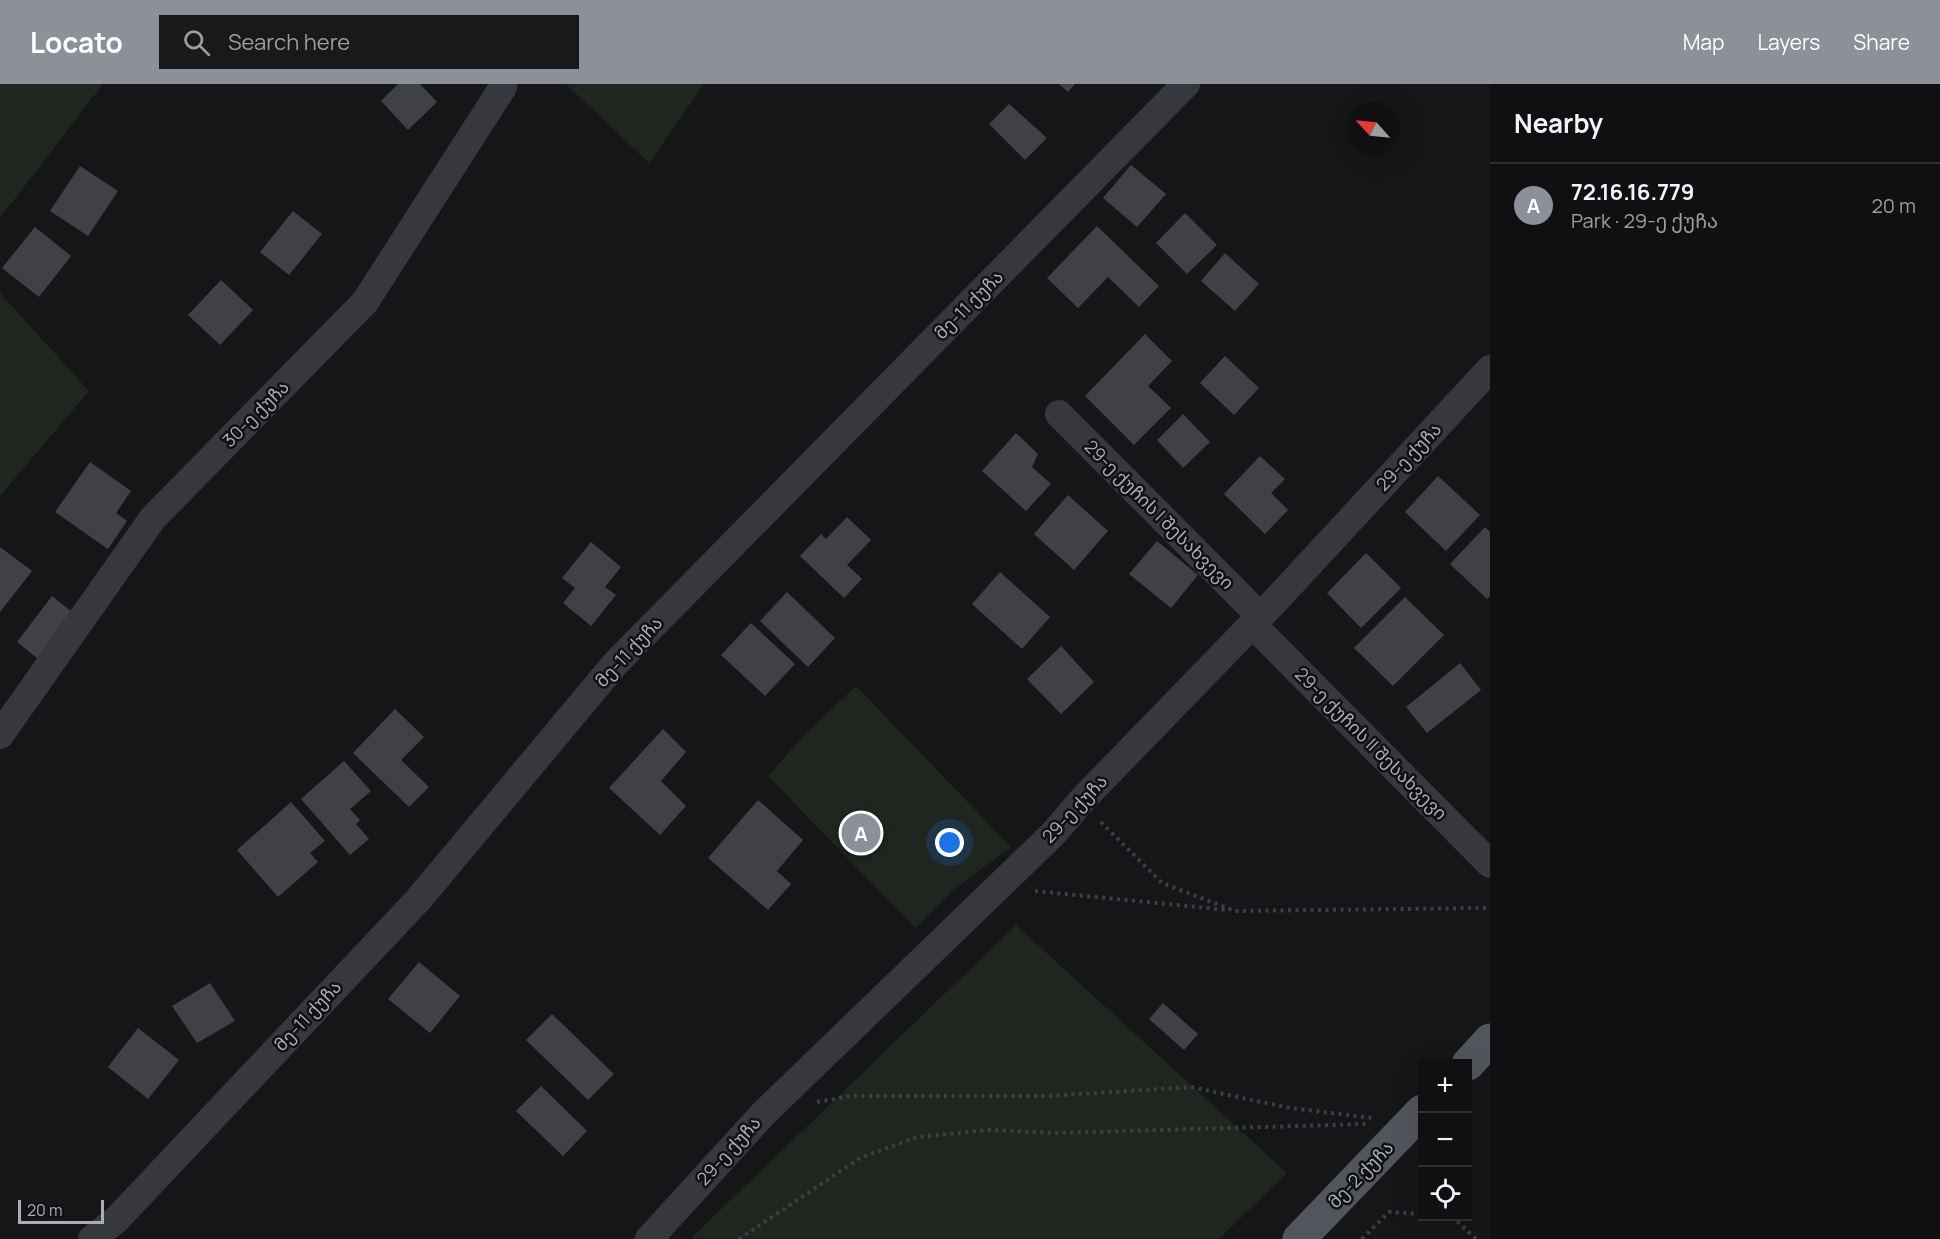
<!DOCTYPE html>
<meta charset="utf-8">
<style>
body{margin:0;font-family:Manrope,"Noto Sans Georgian",sans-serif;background:#19191b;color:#f1f3f6}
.controls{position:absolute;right:18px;bottom:18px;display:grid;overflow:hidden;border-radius:0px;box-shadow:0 6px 24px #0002}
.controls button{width:54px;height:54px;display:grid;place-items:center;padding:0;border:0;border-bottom:2px solid #303032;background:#101012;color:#f1f3f6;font:30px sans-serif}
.compass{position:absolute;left:1346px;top:18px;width:54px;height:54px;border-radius:50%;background:#101012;box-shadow:0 6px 24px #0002;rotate:297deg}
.scale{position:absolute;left:18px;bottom:15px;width:86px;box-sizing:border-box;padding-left:6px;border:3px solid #a8adb8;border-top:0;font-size:16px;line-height:21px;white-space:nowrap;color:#a8adb8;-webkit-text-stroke:4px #111113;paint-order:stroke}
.you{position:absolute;left:950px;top:759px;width:21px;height:21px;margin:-15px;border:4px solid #fff;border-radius:50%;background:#1a73e8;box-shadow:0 0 0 9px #1a73e833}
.badge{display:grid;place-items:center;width:39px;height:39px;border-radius:50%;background:#8c9099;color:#fff;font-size:20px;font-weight:700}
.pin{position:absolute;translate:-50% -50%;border:3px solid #fff;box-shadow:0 2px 6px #0006}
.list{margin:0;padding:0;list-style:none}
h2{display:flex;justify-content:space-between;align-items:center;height:78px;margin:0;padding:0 24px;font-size:26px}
h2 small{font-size:20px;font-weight:400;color:#9c9d9f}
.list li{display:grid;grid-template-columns:39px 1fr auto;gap:18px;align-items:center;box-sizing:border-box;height:84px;padding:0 24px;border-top:2px solid #303032}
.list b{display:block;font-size:22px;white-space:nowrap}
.list p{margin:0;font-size:20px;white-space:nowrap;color:#9c9d9f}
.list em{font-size:20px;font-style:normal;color:#9c9d9f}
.icon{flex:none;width:33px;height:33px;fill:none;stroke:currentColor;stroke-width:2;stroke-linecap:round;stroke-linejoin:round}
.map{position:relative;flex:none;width:1490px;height:1155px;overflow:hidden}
header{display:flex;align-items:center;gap:36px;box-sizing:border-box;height:84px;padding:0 30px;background:#8c9099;color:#fff}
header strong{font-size:28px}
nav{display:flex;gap:33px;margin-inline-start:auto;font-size:21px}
.search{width:420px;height:54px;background:#19191b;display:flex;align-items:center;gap:15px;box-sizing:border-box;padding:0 21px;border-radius:0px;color:#9c9d9f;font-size:22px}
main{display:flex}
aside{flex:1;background:#101012}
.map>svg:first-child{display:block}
.green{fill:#1e261f}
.building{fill:#404145}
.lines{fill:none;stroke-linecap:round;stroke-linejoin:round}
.path{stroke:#3d3f44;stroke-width:4;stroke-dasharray:3 4.5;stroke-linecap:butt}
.minor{stroke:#37383d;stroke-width:28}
.major{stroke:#53555c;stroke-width:33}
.labels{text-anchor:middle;stroke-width:5;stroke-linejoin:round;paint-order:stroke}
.street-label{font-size:18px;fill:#a8adb8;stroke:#111113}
</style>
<header>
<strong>Locato</strong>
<div class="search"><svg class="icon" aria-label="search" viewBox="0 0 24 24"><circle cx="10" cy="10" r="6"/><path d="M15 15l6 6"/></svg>Search here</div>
<nav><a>Map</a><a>Layers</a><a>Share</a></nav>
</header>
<main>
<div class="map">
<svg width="1490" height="1155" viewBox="0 0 1490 1155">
<rect width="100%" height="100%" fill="#161618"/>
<g class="green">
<path d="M0,0H103L0,134Z"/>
<path d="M566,0H704L649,79Z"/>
<path d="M0,209L89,307L0,412Z"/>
<path d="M856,602L1011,763L952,807L915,844L768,692L806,649Z"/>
<path d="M1016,841L1287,1089L1219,1155H690Z"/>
</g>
<g class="building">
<path d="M398,0H420L437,18L408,46L381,17Z"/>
<path d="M1059,0H1075L1068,8Z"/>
<path d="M1009,20L1047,54L1025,76L989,40Z"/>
<path d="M1131,81L1166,110L1137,143L1103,114Z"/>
<path d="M80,82L118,107L88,152L50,127Z"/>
<path d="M293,127L322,150L289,191L260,168Z"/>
<path d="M1185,129L1217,161L1187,190L1156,159Z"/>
<path d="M1097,142L1159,202L1139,223L1108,193L1078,224L1047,194Z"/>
<path d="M35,143L71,172L39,213L2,184Z"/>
<path d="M1225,169L1259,200L1235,227L1201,197Z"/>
<path d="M221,196L253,226L220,261L188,231Z"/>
<path d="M1145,250L1172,277L1148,302L1171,324L1134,361L1085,312Z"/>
<path d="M1225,272L1259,304L1234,331L1200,299Z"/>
<path d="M1183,330L1210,358L1183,384L1157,356Z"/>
<path d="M1016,349L1038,370L1032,383L1051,400L1026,427L982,387Z"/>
<path d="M1260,372L1285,395L1271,409L1288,426L1265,450L1224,410Z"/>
<path d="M90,378L131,407L116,429L127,437L108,465L55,428Z"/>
<path d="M1438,392L1480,431L1446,467L1405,428Z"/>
<path d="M1068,411L1108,447L1074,486L1034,450Z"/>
<path d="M847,433L871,456L847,481L862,495L844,514L800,472L821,450L826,455Z"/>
<path d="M1485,443L1490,448V512L1487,515L1450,480Z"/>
<path d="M1157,457L1198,491L1171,524L1129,490Z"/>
<path d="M591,458L621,483L605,503L616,511L591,542L563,519L575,504L562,494Z"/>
<path d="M0,463L32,487L0,528Z"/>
<path d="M1366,469L1401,504L1361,544L1327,509Z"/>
<path d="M1000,488L1050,533L1022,565L972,520Z"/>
<path d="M787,508L835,554L808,583L760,537Z"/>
<path d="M52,512L77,532L42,578L17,558Z"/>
<path d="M1405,513L1444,551L1393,602L1354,564Z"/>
<path d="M751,539L795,580L765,612L721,571Z"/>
<path d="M1061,562L1094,598L1061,630L1027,595Z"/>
<path d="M1460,579L1481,606L1427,649L1406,623Z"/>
<path d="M395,625L424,653L401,676L429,703L409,723L353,669Z"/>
<path d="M663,645L686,668L661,697L686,722L660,751L609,704Z"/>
<path d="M344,677L371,707L350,725L360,736L356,740L369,755L350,771L301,715Z"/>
<path d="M758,716L803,756L777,787L791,800L768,826L708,774Z"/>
<path d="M291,718L325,757L310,769L318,778L278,813L237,766Z"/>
<path d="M419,878L460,912L430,949L388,915Z"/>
<path d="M210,899L235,937L197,959L172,922Z"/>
<path d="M1163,919L1198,950L1184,966L1149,935Z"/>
<path d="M552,930L614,990L588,1016L526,956Z"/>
<path d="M138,944L179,976L148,1015L108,983Z"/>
<path d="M541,1002L587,1047L563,1072L516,1027Z"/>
</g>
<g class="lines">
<g class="path">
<path d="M1101,738L1162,799L1235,827L1490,824"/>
<path d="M1035,807L1228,826"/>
<path d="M817,1018L851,1012H1048L1191,1003L1290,1024L1373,1034"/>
<path d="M1452,1132L1476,1155"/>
<path d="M739,1155L860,1074L917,1053L989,1046L1056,1049L1366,1040"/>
<path d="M1362,1155L1389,1128L1422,1130"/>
</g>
<g class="minor">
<path d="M1059,330L1260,532"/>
<path d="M1252,540L1490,780"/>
<path d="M0,651L153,434L365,218L503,3"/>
<path d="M92,1155L117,1135L418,816L615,580L1186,0"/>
<path d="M649,1155L764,1029L1053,750L1084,714L1276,516L1490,285"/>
</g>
<g class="major">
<path d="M1468,980L1490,956"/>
<path d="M1299,1155L1422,1027"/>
</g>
</g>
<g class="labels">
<g class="street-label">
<text transform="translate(969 221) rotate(-45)" y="6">მე-11 ქუჩა</text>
<text transform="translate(256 330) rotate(-45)" y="6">30-ე ქუჩა</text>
<text transform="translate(1409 373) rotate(-47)" y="6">29-ე ქუჩა</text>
<text transform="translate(1159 431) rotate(45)" y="6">29-ე ქუჩის I შესახვევი</text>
<text transform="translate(629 568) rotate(-47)" y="6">მე-11 ქუჩა</text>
<text transform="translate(1371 660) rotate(45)" y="6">29-ე ქუჩის II შესახვევი</text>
<text transform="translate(1075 725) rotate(-47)" y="6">29-ე ქუჩა</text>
<text transform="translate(308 932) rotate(-47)" y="6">მე-11 ქუჩა</text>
<text transform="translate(729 1067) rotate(-48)" y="6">29-ე ქუჩა</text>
<text transform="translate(1361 1091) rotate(-46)" y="6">მე-2 ქუჩა</text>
</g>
</g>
</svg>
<div class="controls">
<button>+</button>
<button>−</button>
<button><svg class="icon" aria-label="locate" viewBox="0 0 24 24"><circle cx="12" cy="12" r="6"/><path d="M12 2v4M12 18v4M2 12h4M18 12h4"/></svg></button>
</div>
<svg class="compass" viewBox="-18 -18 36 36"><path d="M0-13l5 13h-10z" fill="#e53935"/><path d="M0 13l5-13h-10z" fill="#9c9d9f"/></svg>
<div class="scale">20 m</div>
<div class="you"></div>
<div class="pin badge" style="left:861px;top:749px">A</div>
</div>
<aside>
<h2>Nearby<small></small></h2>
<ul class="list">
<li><span class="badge">A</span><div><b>72.16.16.779</b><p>Park · 29-ე ქუჩა</p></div><em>20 m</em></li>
</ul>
</aside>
</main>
